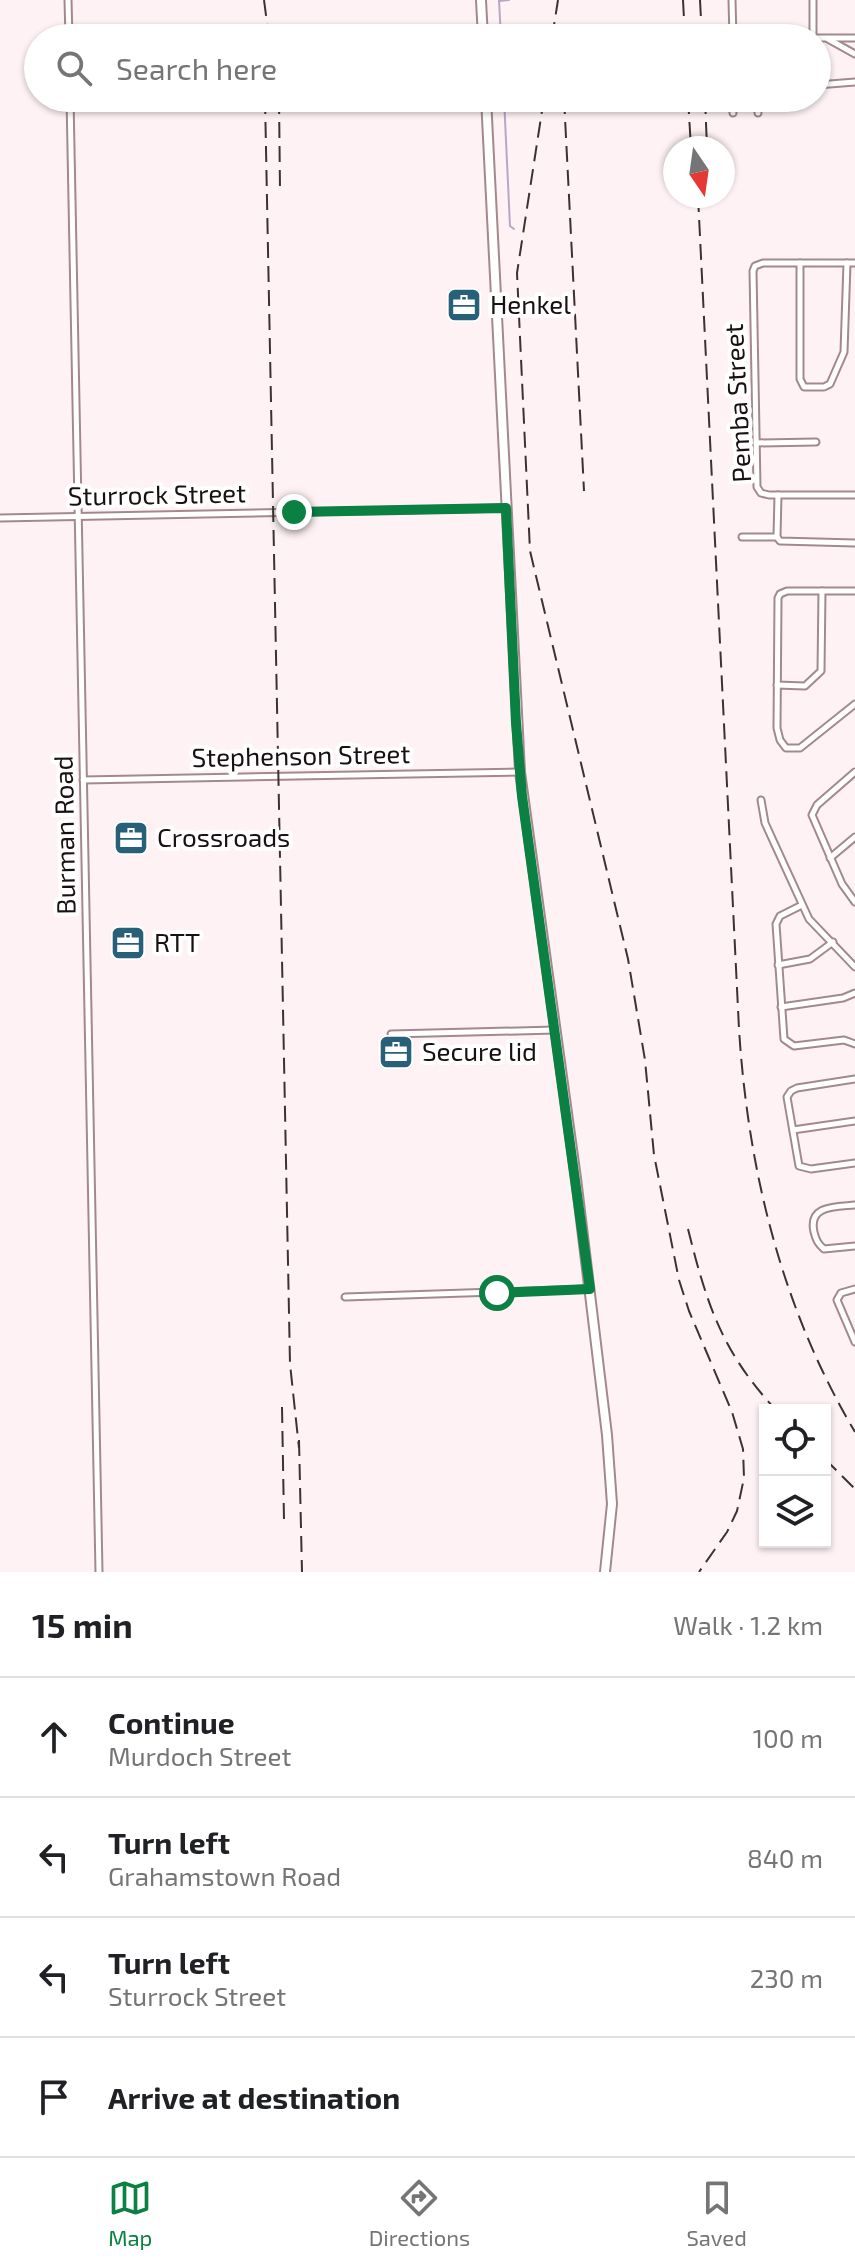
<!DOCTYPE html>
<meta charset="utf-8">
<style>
body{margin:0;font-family:"Exo 2",sans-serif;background:#f2f2f2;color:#202124}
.controls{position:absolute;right:24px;bottom:24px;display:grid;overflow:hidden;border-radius:0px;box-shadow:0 2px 6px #0004}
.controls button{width:72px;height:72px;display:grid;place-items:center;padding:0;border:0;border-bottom:2px solid #e0e0e0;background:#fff;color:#202124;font:40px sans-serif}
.compass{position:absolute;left:663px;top:136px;width:72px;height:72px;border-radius:50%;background:#fff;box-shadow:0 2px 6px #0004;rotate:167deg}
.stop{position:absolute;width:24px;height:24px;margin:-18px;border:6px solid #0b8043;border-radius:50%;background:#fff}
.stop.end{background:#0b8043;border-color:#fff;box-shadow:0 2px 8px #0008}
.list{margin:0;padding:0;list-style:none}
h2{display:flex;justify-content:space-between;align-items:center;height:104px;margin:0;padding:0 32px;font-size:34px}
h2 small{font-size:26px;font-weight:400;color:#757577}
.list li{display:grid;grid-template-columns:52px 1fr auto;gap:24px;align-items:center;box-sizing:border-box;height:120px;padding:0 32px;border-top:2px solid #e0e0e0}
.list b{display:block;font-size:30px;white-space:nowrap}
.list p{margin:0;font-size:26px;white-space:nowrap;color:#757577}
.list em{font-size:26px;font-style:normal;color:#757577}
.icon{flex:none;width:44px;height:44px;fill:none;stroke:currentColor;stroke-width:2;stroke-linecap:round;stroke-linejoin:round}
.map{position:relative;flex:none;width:855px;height:1572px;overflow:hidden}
.search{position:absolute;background:#fff;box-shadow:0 2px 6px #0004;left:24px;right:24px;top:24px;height:88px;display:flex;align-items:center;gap:20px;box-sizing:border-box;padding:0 28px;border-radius:44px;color:#757577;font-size:30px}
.sheet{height:584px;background:#fff}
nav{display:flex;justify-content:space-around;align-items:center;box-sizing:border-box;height:112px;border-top:2px solid #e0e0e0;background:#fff;font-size:22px;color:#757577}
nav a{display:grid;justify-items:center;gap:4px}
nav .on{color:#0b8043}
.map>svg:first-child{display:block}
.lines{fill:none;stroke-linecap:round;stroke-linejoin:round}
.stream{stroke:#baa5c7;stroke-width:2}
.street-casing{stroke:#a3898e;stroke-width:9}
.primary-casing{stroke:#a3898e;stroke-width:12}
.street{stroke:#fff;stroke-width:5}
.primary{stroke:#fff;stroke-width:8}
.rail{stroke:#3c3234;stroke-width:2;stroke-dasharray:16 8;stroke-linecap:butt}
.route{stroke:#0b8043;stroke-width:10}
.labels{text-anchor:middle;stroke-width:8;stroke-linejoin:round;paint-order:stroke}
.poi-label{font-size:26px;fill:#191012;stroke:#fff;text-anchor:start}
.street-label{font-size:26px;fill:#191012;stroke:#fff}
</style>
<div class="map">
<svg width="855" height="1572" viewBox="0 0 855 1572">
<rect width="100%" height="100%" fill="#fef2f4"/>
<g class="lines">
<g class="stream">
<path d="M499,0L501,38"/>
<path d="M499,1L509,0"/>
<path d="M504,98L510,226L514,229"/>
</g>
<g class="street-casing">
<g id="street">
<path d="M68,0L69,38"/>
<path d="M732,0L733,38"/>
<path d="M813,0V38"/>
<path d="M812,38H855"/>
<path d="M828,39L855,54"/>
<path d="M817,85L855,82"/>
<path d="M70,98L99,1572"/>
<path d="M732,98L733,113"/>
<path d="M758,113L757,102L763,98"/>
<path d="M800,263V379L804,387H824L830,384L844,352L847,263"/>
<path d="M855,263H763L755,266L753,271L757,487L761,493L769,495H855"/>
<path d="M756,443L816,442"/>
<path d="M778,495L777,537L780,541L855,543"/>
<path d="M0,518L506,508"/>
<path d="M742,537H777"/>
<path d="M855,591H787L780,594L778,598L777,728L780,740L786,748H800L855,704"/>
<path d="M777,685L805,686L821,671L822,591"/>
<path d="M855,772L817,805L812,815L842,884L855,902"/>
<path d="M83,780L520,772"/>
<path d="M761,800L765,823L809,919L855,967"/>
<path d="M830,858L855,837"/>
<path d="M802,905L780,916L776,924L784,1039L794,1046L844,1040L855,1044"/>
<path d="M778,965L810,959L833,942"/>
<path d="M781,1007L843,998L855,993"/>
<path d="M391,1034L555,1030"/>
<path d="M855,1079L797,1088L791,1091L787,1097L799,1166L811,1169L855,1163"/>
<path d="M793,1130L855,1121"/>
<path d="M855,1205C835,1207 808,1205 814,1232C816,1240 818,1244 824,1249L855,1246"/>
<path d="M855,1289L841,1293L837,1300L855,1342"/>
<path d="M345,1297L590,1289"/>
</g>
</g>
<g class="primary-casing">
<g id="primary">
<path d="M481,0L483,38"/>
<path d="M486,98L520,772L576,1178L607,1435L612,1504L605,1572"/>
</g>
</g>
<use href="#street" class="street"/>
<use href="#primary" class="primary"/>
<g class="rail">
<path d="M264,0L269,38"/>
<path d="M683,0L685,38"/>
<path d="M700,0L702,38"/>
<path d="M552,38L558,0"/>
<path d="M265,98L290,1364L299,1448"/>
<path d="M279,98L280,189"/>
<path d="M544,98L517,273L530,551L628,959L645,1060L654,1155L679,1280L689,1311L732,1412L743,1449L744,1478L737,1511L727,1532L699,1572"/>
<path d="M564,98L584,491"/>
<path d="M688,98L691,148"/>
<path d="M705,98L707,148"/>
<path d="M698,196L739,1029C748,1171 782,1309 855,1432"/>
<path d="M688,1229C707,1305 722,1352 776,1410"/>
<path d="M282,1407L284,1520"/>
<path d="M299,1440L302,1572"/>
<path d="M825,1459L855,1489"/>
</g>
</g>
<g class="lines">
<path class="route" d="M294,512L506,508L516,723L522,796L590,1289L497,1293"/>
</g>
<defs>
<g id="office-square" transform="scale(1.8)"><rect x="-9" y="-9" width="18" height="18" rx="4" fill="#285f79" stroke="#fff"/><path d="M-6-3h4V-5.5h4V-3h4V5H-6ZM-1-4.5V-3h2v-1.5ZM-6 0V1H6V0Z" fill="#fff"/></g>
</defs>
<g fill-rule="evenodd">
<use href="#office-square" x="464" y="305"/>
<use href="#office-square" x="131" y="838"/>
<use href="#office-square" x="128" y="943"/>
<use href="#office-square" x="396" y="1052"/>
</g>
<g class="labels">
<g class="poi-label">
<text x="490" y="314">Henkel</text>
<text x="157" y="847">Crossroads</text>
<text x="154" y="952">RTT</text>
<text x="422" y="1061">Secure lid</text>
</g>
<g class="street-label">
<text transform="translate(738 403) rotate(-93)" y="9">Pemba Street</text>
<text transform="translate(157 495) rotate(-1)" y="9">Sturrock Street</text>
<text transform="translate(301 756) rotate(-1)" y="9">Stephenson Street</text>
<text transform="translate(65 835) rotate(-91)" y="9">Burman Road</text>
</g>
</g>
</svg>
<div class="controls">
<button><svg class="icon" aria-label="locate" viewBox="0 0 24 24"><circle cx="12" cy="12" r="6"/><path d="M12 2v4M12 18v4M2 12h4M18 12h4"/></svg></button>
<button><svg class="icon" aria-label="layers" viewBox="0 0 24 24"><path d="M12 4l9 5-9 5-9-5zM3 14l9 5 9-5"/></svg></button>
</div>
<svg class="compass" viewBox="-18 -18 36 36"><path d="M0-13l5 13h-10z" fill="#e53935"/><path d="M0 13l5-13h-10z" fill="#757577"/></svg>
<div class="stop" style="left:497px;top:1293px"></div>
<div class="stop end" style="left:294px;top:512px"></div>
<div class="search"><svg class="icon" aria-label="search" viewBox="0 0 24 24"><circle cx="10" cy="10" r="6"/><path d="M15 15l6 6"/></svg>Search here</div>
</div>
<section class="sheet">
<h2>15 min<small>Walk · 1.2 km</small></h2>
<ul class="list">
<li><svg class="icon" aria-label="ahead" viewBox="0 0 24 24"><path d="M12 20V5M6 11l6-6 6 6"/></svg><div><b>Continue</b><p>Murdoch Street</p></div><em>100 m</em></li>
<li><svg class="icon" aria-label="left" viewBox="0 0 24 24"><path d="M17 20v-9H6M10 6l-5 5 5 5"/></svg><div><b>Turn left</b><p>Grahamstown Road</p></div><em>840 m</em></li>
<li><svg class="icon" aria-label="left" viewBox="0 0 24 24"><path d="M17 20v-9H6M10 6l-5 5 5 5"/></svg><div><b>Turn left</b><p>Sturrock Street</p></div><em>230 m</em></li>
<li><svg class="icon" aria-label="arrive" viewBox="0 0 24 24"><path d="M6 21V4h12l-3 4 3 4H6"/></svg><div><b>Arrive at destination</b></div></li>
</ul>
</section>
<nav>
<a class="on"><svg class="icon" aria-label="map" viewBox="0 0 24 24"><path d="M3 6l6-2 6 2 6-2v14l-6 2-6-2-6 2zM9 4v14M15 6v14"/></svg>Map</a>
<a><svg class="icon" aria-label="directions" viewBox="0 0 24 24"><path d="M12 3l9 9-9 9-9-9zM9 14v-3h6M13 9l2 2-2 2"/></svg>Directions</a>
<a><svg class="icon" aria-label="saved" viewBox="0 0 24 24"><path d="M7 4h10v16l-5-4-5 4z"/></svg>Saved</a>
</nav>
